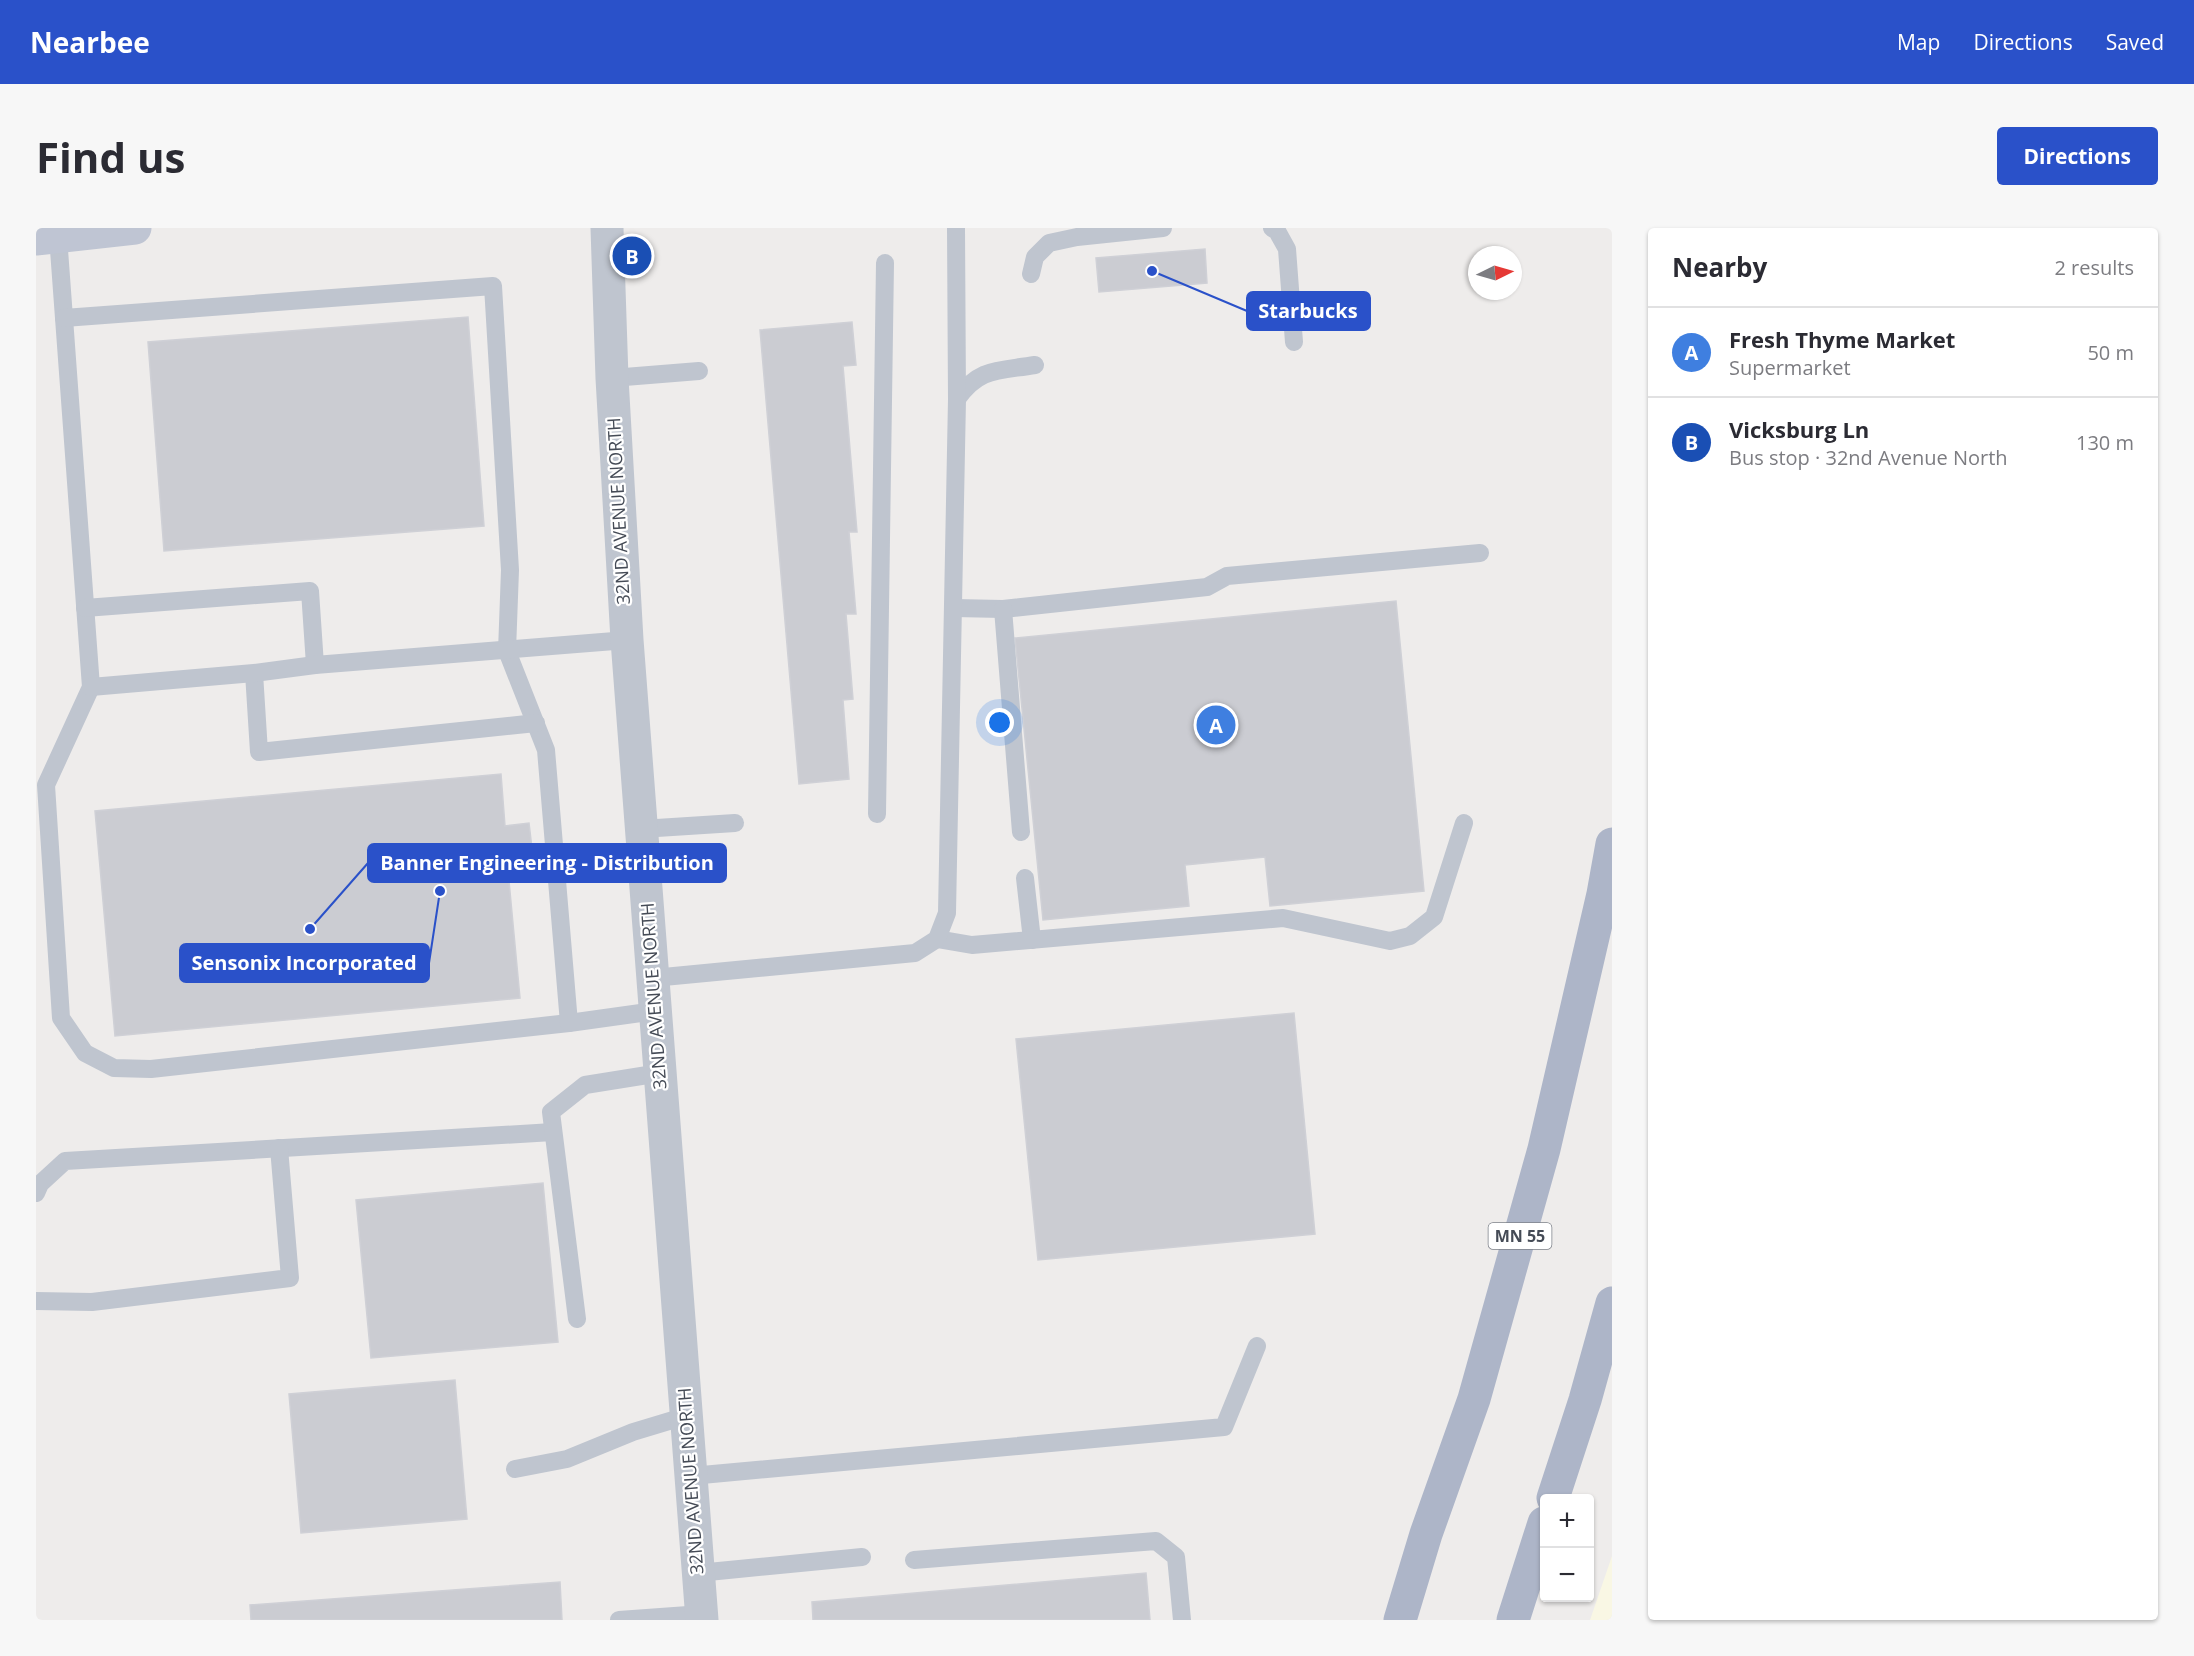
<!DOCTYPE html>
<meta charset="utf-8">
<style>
body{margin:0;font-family:"Open Sans",sans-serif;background:#f7f7f7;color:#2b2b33}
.controls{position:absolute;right:18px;bottom:18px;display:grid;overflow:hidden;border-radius:6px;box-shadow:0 2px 4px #0004}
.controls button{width:54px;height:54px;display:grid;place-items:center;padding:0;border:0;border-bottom:2px solid #e1e1e2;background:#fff;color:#2b2b33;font:30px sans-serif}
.compass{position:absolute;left:1432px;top:18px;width:54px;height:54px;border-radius:50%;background:#fff;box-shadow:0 2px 4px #0004;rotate:85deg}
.you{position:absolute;left:964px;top:495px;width:21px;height:21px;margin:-15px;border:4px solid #fff;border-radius:50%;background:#1a73e8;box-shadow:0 0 0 9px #1a73e833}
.badge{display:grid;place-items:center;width:39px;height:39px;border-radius:50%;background:#2a51c9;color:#fff;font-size:20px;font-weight:700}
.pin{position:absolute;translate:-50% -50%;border:3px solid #fff;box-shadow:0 2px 6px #0006}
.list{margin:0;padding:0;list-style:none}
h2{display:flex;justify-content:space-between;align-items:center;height:78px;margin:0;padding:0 24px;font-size:26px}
h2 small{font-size:20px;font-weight:400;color:#7c7c81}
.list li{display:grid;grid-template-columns:39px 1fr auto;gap:18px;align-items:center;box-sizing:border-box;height:90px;padding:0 24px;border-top:2px solid #e1e1e2}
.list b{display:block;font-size:22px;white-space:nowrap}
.list p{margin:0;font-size:20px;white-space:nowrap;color:#7c7c81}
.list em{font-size:20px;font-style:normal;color:#7c7c81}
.map{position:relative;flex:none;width:1576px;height:1392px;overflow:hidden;border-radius:6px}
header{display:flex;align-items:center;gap:36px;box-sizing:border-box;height:84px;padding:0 30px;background:#2a51c9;color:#fff}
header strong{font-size:28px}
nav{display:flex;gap:33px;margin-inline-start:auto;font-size:21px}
.intro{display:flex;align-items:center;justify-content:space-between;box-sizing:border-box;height:144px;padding:0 36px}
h1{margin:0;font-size:42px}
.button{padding:15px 27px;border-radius:6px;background:#2a51c9;color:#fff;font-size:21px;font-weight:700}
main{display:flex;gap:36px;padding:0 36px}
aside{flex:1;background:#fff;border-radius:6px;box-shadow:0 2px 4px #0004}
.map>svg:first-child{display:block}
.commercial{fill:#f9f7e4}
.building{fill:#cbccd2;stroke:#cfd0d6;stroke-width:1.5}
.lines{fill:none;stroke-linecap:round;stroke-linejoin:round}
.service{stroke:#bfc5cf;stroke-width:18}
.minor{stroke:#bfc5cf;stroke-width:33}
.secondary{stroke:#bfc5d3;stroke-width:33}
.primary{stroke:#adb5c8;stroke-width:33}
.labels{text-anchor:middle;stroke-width:4.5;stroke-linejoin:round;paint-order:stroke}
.shield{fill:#fff;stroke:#7d8189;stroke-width:1.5}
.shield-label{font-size:16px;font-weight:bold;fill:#454b56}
.street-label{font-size:18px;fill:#454b56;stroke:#fff}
.leader{fill:none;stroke:#2a51c9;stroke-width:2}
.callout-dot{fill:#2a51c9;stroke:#fff;stroke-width:2}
.callout{fill:#2a51c9;stroke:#2a51c9;stroke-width:2}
.callout-label{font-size:20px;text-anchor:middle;font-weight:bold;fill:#fff}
</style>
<header>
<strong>Nearbee</strong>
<nav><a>Map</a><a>Directions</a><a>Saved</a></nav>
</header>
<div class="intro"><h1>Find us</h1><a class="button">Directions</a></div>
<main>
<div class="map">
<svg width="1576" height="1392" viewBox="0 0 1576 1392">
<rect width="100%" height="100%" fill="#eeeceb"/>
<path class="commercial" d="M1576,1328V1392H1554Z"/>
<g class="building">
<path d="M1169,21L1171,55L1063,64L1060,30Z"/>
<path d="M432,89L448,298L128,323L112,114Z"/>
<path d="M816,94L820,137L807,138L821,304H813L820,386H810L817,471L807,472L813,551L763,556L724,102Z"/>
<path d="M1360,373L1388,663L1234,678L1229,629L1149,637L1153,678L1007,692L979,410Z"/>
<path d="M465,546L469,598L493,595L497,629L471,632L484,770L79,808L59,583Z"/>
<path d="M1258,785L1279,1006L1002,1032L980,811Z"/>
<path d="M507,955L522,1114L335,1130L320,972Z"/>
<path d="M419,1152L431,1291L265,1305L253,1166Z"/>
<path d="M1110,1345L1114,1392H777L776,1374Z"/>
<path d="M524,1354L526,1392H215L214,1377Z"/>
</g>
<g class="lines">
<g class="service">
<path d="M1236,0L1241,3L1251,21L1258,114"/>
<path d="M22,8L55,459L10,557L25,790L49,825L78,840L115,841L533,795"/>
<path d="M995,46L999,29L1013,15L1041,9L1127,0"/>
<path d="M28,90L457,58L474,342L471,423L510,522L533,795L619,783"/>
<path d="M576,150L663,143"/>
<path d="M921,171C943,139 963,143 999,137"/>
<path d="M49,380L274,363L279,437"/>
<path d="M918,380L967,381L1171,359L1191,348L1444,325"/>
<path d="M967,381L985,604"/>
<path d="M218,445L223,524L500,495"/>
<path d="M55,459L218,445L279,437L591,412"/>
<path d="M841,586L849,35"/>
<path d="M605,601L699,595"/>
<path d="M989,650L996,712"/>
<path d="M901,711L936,717L1247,690L1354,713L1374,708L1398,689L1428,595"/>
<path d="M617,750L879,725L901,711L911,685L921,171L920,0"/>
<path d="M0,965L4,956L29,933L517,904"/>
<path d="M0,1073L56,1074L254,1050L243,920"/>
<path d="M541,1091L515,884L549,857L624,845"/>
<path d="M479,1241L531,1231L597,1204L650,1188"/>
<path d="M655,1248L1188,1199L1221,1118"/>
<path d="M878,1332L1120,1313L1140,1329L1146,1392"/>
<path d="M662,1345L826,1329"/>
<path d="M583,1392L666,1386"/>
</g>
<path class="minor" d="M571,0L576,150L591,412L666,1392"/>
<path class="secondary" d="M0,11L99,0"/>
<g class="primary">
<path d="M1517,1270L1549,1172L1576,1075"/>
<path d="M1364,1392L1390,1306L1438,1171L1508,921L1567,666L1576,616"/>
<path d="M1477,1392L1508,1295"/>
</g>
</g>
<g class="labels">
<rect class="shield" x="1452.5" y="995" width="63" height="26" rx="4.5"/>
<g class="shield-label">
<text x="1484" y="1014">MN 55</text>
</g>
<g class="street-label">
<text transform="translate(583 283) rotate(-93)" y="6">32ND AVENUE NORTH</text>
<text transform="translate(618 768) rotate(-94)" y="6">32ND AVENUE NORTH</text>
<text transform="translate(655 1253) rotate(-94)" y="6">32ND AVENUE NORTH</text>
</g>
</g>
<path class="leader" d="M1116 43L1211 83M274 701L332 635M404 663L393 735"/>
<g class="callout-dot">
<circle cx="1116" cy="43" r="6"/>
<circle cx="274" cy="701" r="6"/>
<circle cx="404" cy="663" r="6"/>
</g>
<g class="callout">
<rect x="1211" y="64" width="123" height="38" rx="6"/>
<rect x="332" y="616" width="358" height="38" rx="6"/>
<rect x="144" y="716" width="249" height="38" rx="6"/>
</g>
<g class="callout-label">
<text x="1272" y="90">Starbucks</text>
<text x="511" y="642">Banner Engineering - Distribution</text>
<text x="268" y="742">Sensonix Incorporated</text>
</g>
</svg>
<div class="controls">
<button>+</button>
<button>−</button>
</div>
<svg class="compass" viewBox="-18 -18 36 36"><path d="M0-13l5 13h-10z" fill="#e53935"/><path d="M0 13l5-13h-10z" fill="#7c7c81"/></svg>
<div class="you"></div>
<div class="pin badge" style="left:1180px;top:497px;background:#3f7fe0">A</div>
<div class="pin badge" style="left:596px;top:28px;background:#1a4fb4">B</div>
</div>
<aside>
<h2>Nearby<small>2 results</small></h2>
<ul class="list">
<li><span class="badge" style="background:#3f7fe0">A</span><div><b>Fresh Thyme Market</b><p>Supermarket</p></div><em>50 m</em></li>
<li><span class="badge" style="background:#1a4fb4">B</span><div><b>Vicksburg Ln</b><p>Bus stop · 32nd Avenue North</p></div><em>130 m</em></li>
</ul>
</aside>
</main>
